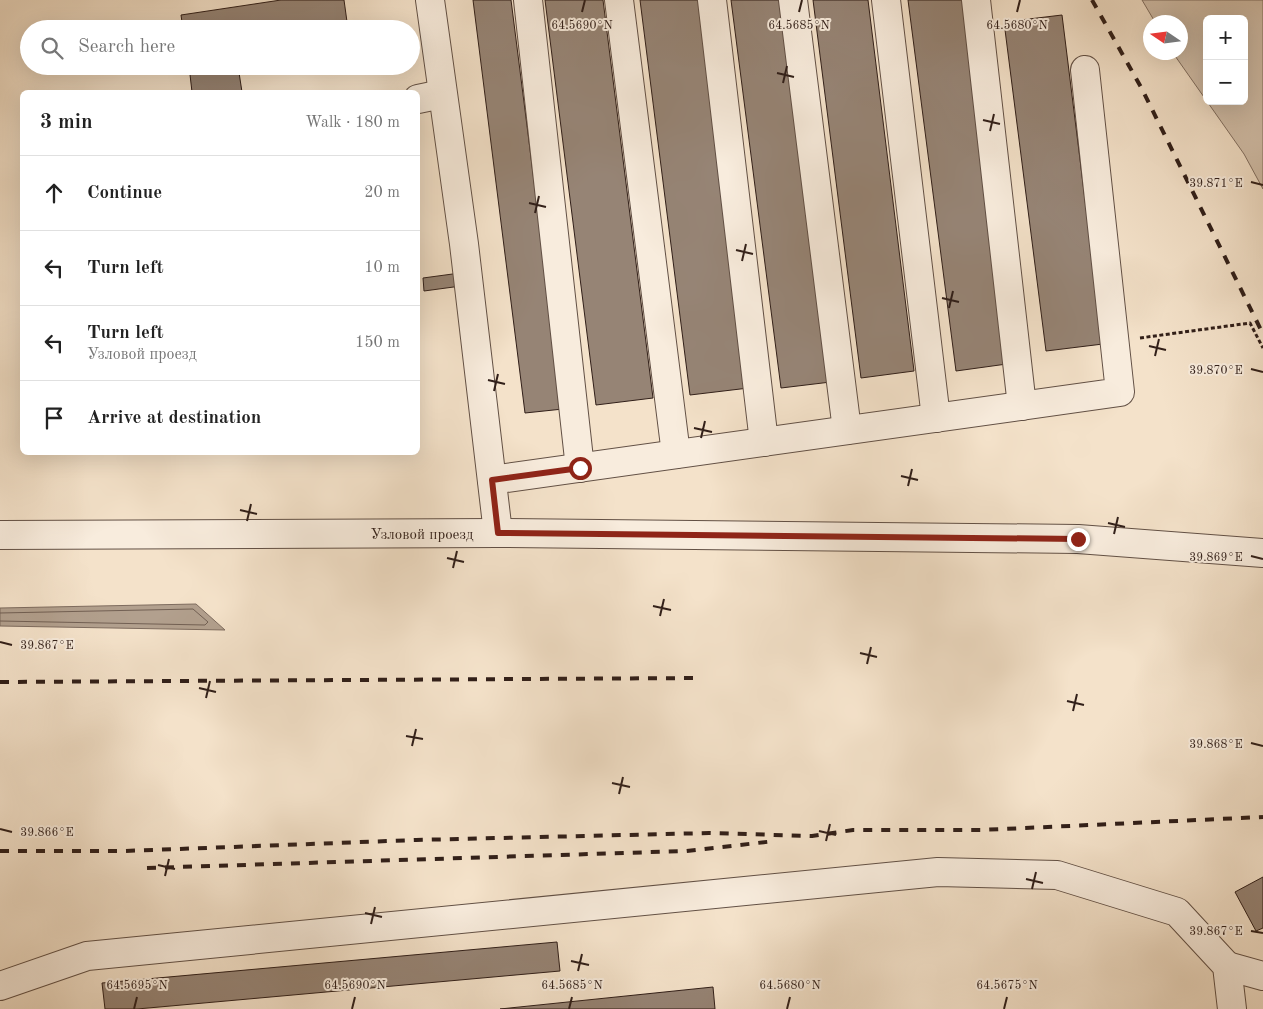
<!DOCTYPE html>
<meta charset="utf-8">
<style>
body{margin:0;font-family:"Old Standard TT",serif;background:#f6f6f6;color:#222}
.controls{position:absolute;right:15px;top:15px;display:grid;overflow:hidden;border-radius:8px;box-shadow:0 5px 20px #0002}
.controls button{width:45px;height:45px;display:grid;place-items:center;padding:0;border:0;border-bottom:1px solid #e0e0e0;background:#fff;color:#222;font:25px sans-serif}
.compass{position:absolute;left:1143px;top:15px;width:45px;height:45px;border-radius:50%;background:#fff;box-shadow:0 5px 20px #0002;rotate:283deg}
.stop{position:absolute;width:15px;height:15px;margin:-11px;border:4px solid #8f2418;border-radius:50%;background:#fff}
.stop.end{background:#8f2418;border-color:#fff;box-shadow:0 1px 5px #0008}
.list{margin:0;padding:0;list-style:none}
h2{display:flex;justify-content:space-between;align-items:center;height:65px;margin:0;padding:0 20px;font-size:21px}
h2 small{font-size:16px;font-weight:400;color:#767676}
.list li{display:grid;grid-template-columns:32px 1fr auto;gap:15px;align-items:center;box-sizing:border-box;height:75px;padding:0 20px;border-top:1px solid #e0e0e0}
.list b{display:block;font-size:19px;white-space:nowrap}
.list p{margin:0;font-size:16px;white-space:nowrap;color:#767676}
.list em{font-size:16px;font-style:normal;color:#767676}
.icon{flex:none;width:28px;height:28px;fill:none;stroke:currentColor;stroke-width:2;stroke-linecap:round;stroke-linejoin:round}
.map{position:relative;flex:none;width:1263px;height:1009px;overflow:hidden}
.search{position:absolute;background:#fff;box-shadow:0 5px 20px #0002;left:20px;top:20px;width:400px;height:55px;display:flex;align-items:center;gap:12px;box-sizing:border-box;padding:0 18px;border-radius:28px;color:#767676;font-size:19px}
.panel{position:absolute;background:#fff;box-shadow:0 5px 20px #0002;left:20px;top:90px;width:400px;height:365px;border-radius:8px}
.map>svg:first-child{display:block}
.green{fill:#d3c1ac;stroke:#827062;fill-rule:evenodd}
.water{fill:#b2a08e;stroke:#7e6c5f}
.lines{fill:none;stroke-linecap:round;stroke-linejoin:round}
.shore{stroke:#726054;stroke-width:1}
.building{fill:#968475;stroke:#311f19}
.minor-casing{stroke:#625045;stroke-width:30}
.path{stroke:#311f19;stroke-width:3;stroke-dasharray:4 2.5;stroke-linecap:butt}
.minor{stroke:#f8ecdd;stroke-width:28}
.rail{stroke:#311f19;stroke-width:4;stroke-dasharray:9 9;stroke-linecap:butt}
.route{stroke:#8f2418;stroke-width:6}
.ticks{fill:none;stroke:#311f19;stroke-width:2}
.labels{text-anchor:middle;stroke-width:4;stroke-linejoin:round;paint-order:stroke}
.street-label{font-size:15px;fill:#311f19;stroke:#f8ecdd}
.ticks-label{font-size:12px;text-anchor:middle;fill:#311f19;stroke:#f8ecdd;stroke-width:4;stroke-linejoin:round;paint-order:stroke}
</style>
<div class="map">
<svg width="1263" height="1009" viewBox="0 0 1263 1009">
<rect width="100%" height="100%" fill="#f4e2ca"/>
<filter id="stains"><feTurbulence type="fractalNoise" baseFrequency=".004" numOctaves="4"/><feColorMatrix values="0 0 0 0 .2 0 0 0 0 .09 0 0 0 0 .02 0 0 0 .5 -.17"/></filter>
<radialGradient id="worn" r=".72"><stop offset=".6" stop-color="#630" stop-opacity="0"/><stop offset="1" stop-color="#630" stop-opacity=".3"/></radialGradient>
<path class="green" d="M1142,0H1263V189L1244,154L1173,53L1180,52V22H1155ZM1207,19H1244V101H1207Z"/>
<path class="water" d="M196,604L225,630L0,626V608Z"/>
<g class="lines">
<path class="shore" d="M0,613L193,609L208,622L205,625L0,621"/>
</g>
<g class="building">
<path d="M281,0H344L348,29H183L181,15Z"/>
<path d="M473,0H511L563,409L525,413Z"/>
<path d="M545,0H603L653,398L596,405Z"/>
<path d="M640,0H707L757,387L690,395Z"/>
<path d="M731,0H789L839,381L781,388Z"/>
<path d="M813,0H868L914,371L861,378Z"/>
<path d="M908,0H968L1014,363L956,371Z"/>
<path d="M1062,15L1103,344L1046,351L1004,22Z"/>
<path d="M189,66H238L242,92H192Z"/>
<path d="M460,273L461,286L424,291L423,278Z"/>
<path d="M1263,877V928L1256,931L1235,892Z"/>
<path d="M557,942L560,971L137,1009H105L102,983Z"/>
<path d="M713,987L715,1009H500Z"/>
</g>
<g class="lines">
<g class="minor-casing">
<g id="minor">
<path d="M430,0L464,244L498,533"/>
<path d="M528,0L580,468"/>
<path d="M619,0L676,454"/>
<path d="M712,0L764,442"/>
<path d="M793,0L847,430"/>
<path d="M886,0L936,418"/>
<path d="M976,0L1022,406"/>
<path d="M418,99L442,94"/>
<path d="M492,480L1120,392L1085,70"/>
<path d="M0,535L498,533L1078,539L1263,553"/>
<path d="M1227,966L1263,976"/>
<path d="M0,986L87,956L938,872L1057,875L1177,912L1227,966L1232,1009"/>
</g>
</g>
<path class="path" d="M1140,338L1250,323L1263,348"/>
<use href="#minor" class="minor"/>
<g class="rail">
<path d="M1092,0L1142,89L1263,334"/>
<path d="M0,682L701,678"/>
<path d="M0,851H125L416,840L709,833L812,836L853,830H981L1263,817"/>
<path d="M147,868L686,851L775,841"/>
</g>
</g>
<g class="lines">
<path class="route" d="M580,468L492,480L498,533L1078,539"/>
</g>
<path class="ticks" d="M582,12L585,0M799,12L802,0M1017,12L1020,0M777,73L794,77M783,83L787,66M983,120L1000,124M990,131L994,114M1251,182L1263,185M529,203L546,207M535,213L539,196M736,250L753,254M742,261L746,244M942,298L959,302M949,308L953,291M1149,346L1166,350M1155,356L1159,339M1251,369L1263,372M488,380L505,384M494,391L498,374M694,428L712,432M701,438L705,421M901,476L918,480M908,486L912,469M240,510L257,514M247,521L251,504M1108,523L1125,527M1114,534L1118,517M1251,556L1263,559M447,558L464,562M453,568L457,551M653,606L671,610M660,616L664,599M0,642L12,645M860,653L877,657M867,664L871,647M199,688L216,692M206,698L210,681M1067,701L1084,705M1073,711L1077,694M406,736L423,739M1251,743L1263,746M412,746L416,729M612,783L630,787M619,794L623,777M0,829L12,832M819,831L836,835M826,841L830,824M158,865L175,869M165,876L169,859M1026,879L1043,883M1032,889L1036,872M365,913L382,917M371,924L375,907M1251,931L1263,933M571,961L589,965M578,971L582,954M134,1009L137,997M352,1009L355,997M569,1009L572,997M787,1009L790,997M1004,1009L1007,997"/>
<g class="labels">
<g class="street-label">
<text x="422" y="539">Узловой проезд</text>
</g>
</g>
<g class="ticks-label">
<text x="582" y="29">64.5690°N</text>
<text x="799" y="29">64.5685°N</text>
<text x="1017" y="29">64.5680°N</text>
<text x="1216" y="187">39.871°E</text>
<text x="1216" y="374">39.870°E</text>
<text x="1216" y="561">39.869°E</text>
<text x="47" y="649">39.867°E</text>
<text x="1216" y="748">39.868°E</text>
<text x="47" y="836">39.866°E</text>
<text x="1216" y="935">39.867°E</text>
<text x="137" y="989">64.5695°N</text>
<text x="355" y="989">64.5690°N</text>
<text x="572" y="989">64.5685°N</text>
<text x="790" y="989">64.5680°N</text>
<text x="1007" y="989">64.5675°N</text>
</g>
<rect width="100%" height="100%" filter="url(#stains)"/>
<rect width="100%" height="100%" fill="url(#worn)"/>
</svg>
<div class="controls">
<button>+</button>
<button>−</button>
</div>
<svg class="compass" viewBox="-18 -18 36 36"><path d="M0-13l5 13h-10z" fill="#e53935"/><path d="M0 13l5-13h-10z" fill="#767676"/></svg>
<div class="stop" style="left:580px;top:468px"></div>
<div class="stop end" style="left:1078px;top:539px"></div>
<div class="search"><svg class="icon" aria-label="search" viewBox="0 0 24 24"><circle cx="10" cy="10" r="6"/><path d="M15 15l6 6"/></svg>Search here</div>
<section class="panel">
<h2>3 min<small>Walk · 180 m</small></h2>
<ul class="list">
<li><svg class="icon" aria-label="ahead" viewBox="0 0 24 24"><path d="M12 20V5M6 11l6-6 6 6"/></svg><div><b>Continue</b></div><em>20 m</em></li>
<li><svg class="icon" aria-label="left" viewBox="0 0 24 24"><path d="M17 20v-9H6M10 6l-5 5 5 5"/></svg><div><b>Turn left</b></div><em>10 m</em></li>
<li><svg class="icon" aria-label="left" viewBox="0 0 24 24"><path d="M17 20v-9H6M10 6l-5 5 5 5"/></svg><div><b>Turn left</b><p>Узловой проезд</p></div><em>150 m</em></li>
<li><svg class="icon" aria-label="arrive" viewBox="0 0 24 24"><path d="M6 21V4h12l-3 4 3 4H6"/></svg><div><b>Arrive at destination</b></div></li>
</ul>
</section>
</div>
